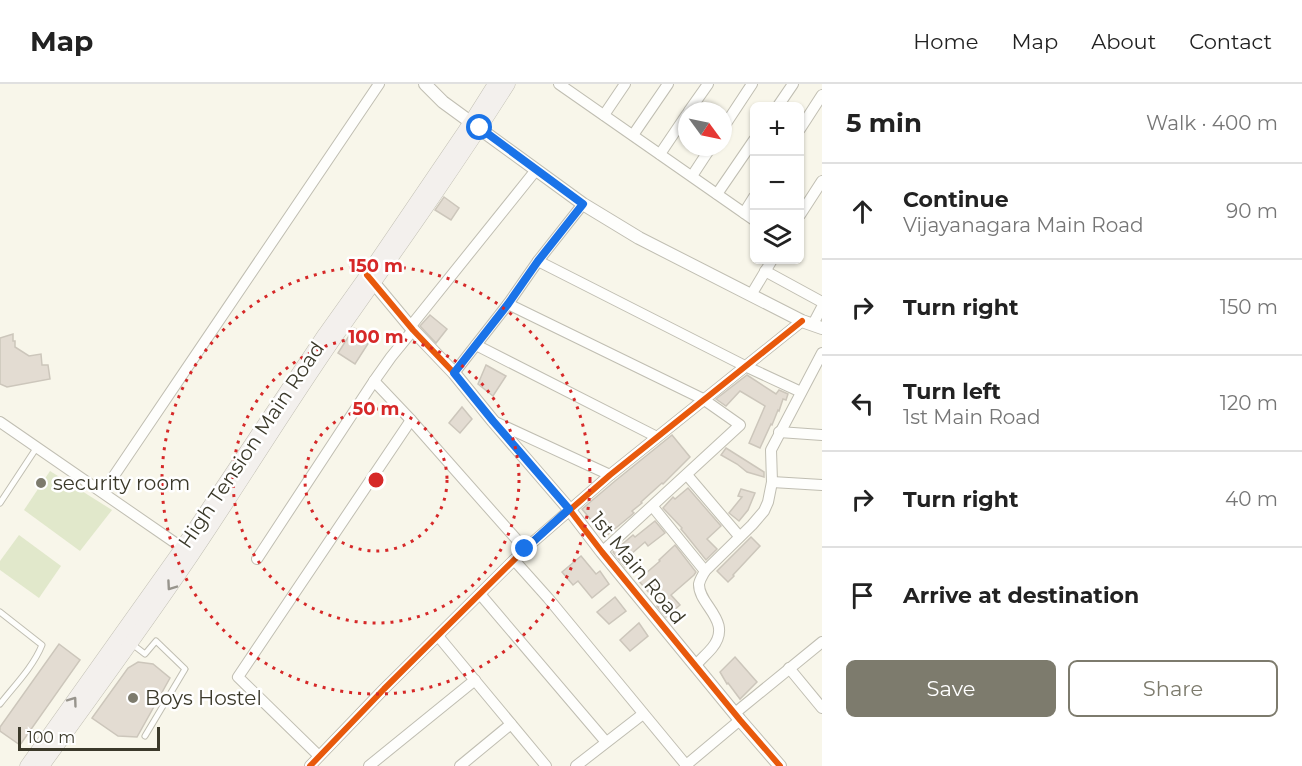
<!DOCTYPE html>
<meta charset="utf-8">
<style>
body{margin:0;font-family:Montserrat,sans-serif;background:#f2f2f2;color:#222}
.controls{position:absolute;right:18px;top:18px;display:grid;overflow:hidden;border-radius:9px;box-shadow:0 2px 4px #0004}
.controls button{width:54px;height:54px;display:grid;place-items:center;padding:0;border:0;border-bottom:2px solid #e0e0e0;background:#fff;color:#222;font:30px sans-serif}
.compass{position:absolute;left:678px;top:18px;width:54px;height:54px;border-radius:50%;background:#fff;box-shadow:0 2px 4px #0004;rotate:123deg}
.scale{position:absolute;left:18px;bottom:15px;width:142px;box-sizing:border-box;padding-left:6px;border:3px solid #3b392a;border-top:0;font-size:16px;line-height:21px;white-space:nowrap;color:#3b392a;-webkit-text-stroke:4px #fff;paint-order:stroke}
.stop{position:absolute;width:18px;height:18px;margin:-14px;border:4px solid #1a73e8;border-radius:50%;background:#fff}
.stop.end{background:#1a73e8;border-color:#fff;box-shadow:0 2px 6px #0008}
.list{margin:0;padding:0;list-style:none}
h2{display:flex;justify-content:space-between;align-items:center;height:78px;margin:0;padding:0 24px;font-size:26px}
h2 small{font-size:20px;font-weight:400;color:#767676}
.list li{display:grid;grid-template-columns:39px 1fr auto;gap:18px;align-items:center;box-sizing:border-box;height:96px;padding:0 24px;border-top:2px solid #e0e0e0}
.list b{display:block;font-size:22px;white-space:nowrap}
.list p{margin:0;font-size:20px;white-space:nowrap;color:#767676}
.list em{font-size:20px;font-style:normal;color:#767676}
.actions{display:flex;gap:12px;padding:18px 24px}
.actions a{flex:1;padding:14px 0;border:2px solid #7d7b6d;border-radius:9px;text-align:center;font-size:21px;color:#7d7b6d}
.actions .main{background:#7d7b6d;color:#fff}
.icon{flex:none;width:33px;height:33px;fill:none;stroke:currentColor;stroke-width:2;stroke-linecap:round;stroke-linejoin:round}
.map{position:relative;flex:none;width:822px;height:682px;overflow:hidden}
header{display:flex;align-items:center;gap:36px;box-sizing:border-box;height:84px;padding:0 30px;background:#fff;border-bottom:2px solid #e0e0e0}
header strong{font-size:28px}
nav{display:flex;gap:33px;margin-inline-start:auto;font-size:21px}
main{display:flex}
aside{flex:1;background:#fff}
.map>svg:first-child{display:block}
.green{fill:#e1e8cb}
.building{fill:#e3dcd2;stroke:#ccc6bb;stroke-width:1.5}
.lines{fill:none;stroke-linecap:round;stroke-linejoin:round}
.service-casing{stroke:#c0beb2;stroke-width:7}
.minor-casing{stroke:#c0beb2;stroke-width:12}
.tertiary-casing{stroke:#c0beb2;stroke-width:14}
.secondary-casing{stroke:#c0beb2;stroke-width:15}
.service{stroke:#fefefc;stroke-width:5}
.minor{stroke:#fefefc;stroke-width:10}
.tertiary{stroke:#fefefc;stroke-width:12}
.secondary{stroke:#f3f0ed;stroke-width:14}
.cycleway-casing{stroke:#fff;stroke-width:10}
.cycleway{stroke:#e8590c;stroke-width:6}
.oneway{stroke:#97948c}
.route{stroke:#1a73e8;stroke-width:8}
.ring{fill:none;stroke:#d62828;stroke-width:3;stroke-dasharray:3 6}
.poi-dot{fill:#7d7b6d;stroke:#fff;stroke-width:2}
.labels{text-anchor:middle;stroke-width:5;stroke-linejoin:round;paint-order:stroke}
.street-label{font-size:20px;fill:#3b392a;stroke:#fff}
.poi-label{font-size:20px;fill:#3b392a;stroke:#fff;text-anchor:start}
.centre{fill:#d62828;stroke:#fff;stroke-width:3}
.ring-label{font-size:18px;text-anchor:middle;font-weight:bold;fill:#d62828;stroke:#fff;stroke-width:5;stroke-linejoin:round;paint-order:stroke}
</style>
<header>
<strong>Map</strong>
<nav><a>Home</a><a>Map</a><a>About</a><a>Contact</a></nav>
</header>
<main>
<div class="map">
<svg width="822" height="682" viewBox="0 0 822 682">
<rect width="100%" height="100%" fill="#f8f6ea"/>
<g class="green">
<path d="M50,387L112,426L80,467L24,426Z"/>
<path d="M19,451L61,482L39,514L0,486V477Z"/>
</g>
<g class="building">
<path d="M444,113L459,124L451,136L435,126Z"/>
<path d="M430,231L447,245L436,259L420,242Z"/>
<path d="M354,244L371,255L355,280L338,269Z"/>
<path d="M13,250V257H15V263L29,272L41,270L42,281H48L50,295L7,303L0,300V254Z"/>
<path d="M486,281L506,292L493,312L478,300Z"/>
<path d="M747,291L776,310L779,306L788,310L786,316L783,315L779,327L778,326L772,341L771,340L760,364L749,359L765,322L740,307L726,322L716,315Z"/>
<path d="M462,323L472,335L460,349L449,339Z"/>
<path d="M672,351L690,373L663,400L662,399L641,418L642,419L632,427L634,429L605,453L582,425L615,397Z"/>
<path d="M726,364L764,388V393L747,388L737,380L721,371Z"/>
<path d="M688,404L721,442L707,455L717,465L706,476L686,451L681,445L682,444L663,424L673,413L675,415Z"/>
<path d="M741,405L755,409L748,426L739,437L729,429L742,413L738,412Z"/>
<path d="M655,437L665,449L648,462L645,458L630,471L633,475L625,483L613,468L633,451L635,453Z"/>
<path d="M751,453L760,462L733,491L734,492L728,498L717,487Z"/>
<path d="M675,461L696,488L694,491L671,511L680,521L666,533L657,522L659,520L638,496L660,477L659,476Z"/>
<path d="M581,472L596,490L600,487L609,500L592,514L578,497L573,501L562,488Z"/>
<path d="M615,513L626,527L609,540L597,528Z"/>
<path d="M639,539L648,552L630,567L620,556Z"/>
<path d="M59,560L80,576L20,661L0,647V643Z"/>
<path d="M735,573L757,598L740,615L728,599L727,600L720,588Z"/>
<path d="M138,578L153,580L170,594L137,653L118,652L92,634L128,584Z"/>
</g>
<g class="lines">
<g class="service-casing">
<g id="service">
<path d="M0,419L37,363"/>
<path d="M0,528L42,561C33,583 15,601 0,620"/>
<path d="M132,560L145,570L156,557L185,585L145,652"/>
</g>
</g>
<g class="minor-casing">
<g id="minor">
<path d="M559,0L754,136"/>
<path d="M778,22L793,0"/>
<path d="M689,27L708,0"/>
<path d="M604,31L625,0"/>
<path d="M723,44L752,0"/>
<path d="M800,45L822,11"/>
<path d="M633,51L668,0"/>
<path d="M660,70L687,30"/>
<path d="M692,92L711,63"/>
<path d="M717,110L754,56"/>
<path d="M744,129L754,113"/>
<path d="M800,131L822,97"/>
<path d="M538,177L745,282L801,308"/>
<path d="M765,187L822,218"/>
<path d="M751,211L772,176"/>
<path d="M508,220L703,315L740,341L602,468"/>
<path d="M813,240L822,223"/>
<path d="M410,243L536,86"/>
<path d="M476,261L657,353"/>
<path d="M454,289L508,220L538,177L583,120"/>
<path d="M374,297L411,336L525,465"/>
<path d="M493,337L610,391"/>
<path d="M0,338L187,467"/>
<path d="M779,348L822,351"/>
<path d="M687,391L739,452"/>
<path d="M772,398L822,401"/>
<path d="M103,408L379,0"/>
<path d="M653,423L705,487"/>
<path d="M257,475L374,297L391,273L413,246"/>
<path d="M514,476L548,514L686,681"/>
<path d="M480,510L606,658"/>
<path d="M438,552L546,682"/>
<path d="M696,581C701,575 707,570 712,564C734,537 698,521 699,500C700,495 703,491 705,487L752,441L764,427L768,418L772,398L771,366L822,269"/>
<path d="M789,584L822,624"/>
<path d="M735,629L822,558"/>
<path d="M319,672L238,593L411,336"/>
<path d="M310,682L384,605L525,465L610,391L802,237"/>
<path d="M369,682L475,596"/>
<path d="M460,682L511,640"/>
<path d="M576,682L643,630"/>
<path d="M685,682L740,636"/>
</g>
</g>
<g class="tertiary-casing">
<g id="tertiary">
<path d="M425,0L443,18L583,120L639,154L802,237L822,244"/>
<path d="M368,192L413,246L454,289L493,337L569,425L602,468L740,636L780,682"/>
</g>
</g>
<g class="secondary-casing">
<g id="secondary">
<path d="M27,682L182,464L325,250L367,191L471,38L495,0"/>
<path d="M42,682C93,612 144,542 192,471C240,400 285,326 334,255C393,171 453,87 508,0"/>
</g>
</g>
<use href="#service" class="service"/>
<use href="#minor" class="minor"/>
<use href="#tertiary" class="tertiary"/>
<use href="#secondary" class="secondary"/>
<g class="cycleway-casing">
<g id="cycleway">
<path d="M367,191L413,246L454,289L493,337L569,425L602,468L740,636L780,682"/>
<path d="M310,682L384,605L525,465L610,391L802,237"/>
</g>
</g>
<use href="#cycleway" class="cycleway"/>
</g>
<defs><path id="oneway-chevron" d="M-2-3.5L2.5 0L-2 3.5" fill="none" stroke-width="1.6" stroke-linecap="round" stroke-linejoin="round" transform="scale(1.5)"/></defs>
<g class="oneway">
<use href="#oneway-chevron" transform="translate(171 502) rotate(125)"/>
<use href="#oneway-chevron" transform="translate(73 617) rotate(-54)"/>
</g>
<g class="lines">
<path class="route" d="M480,44L583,120L538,177L508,220L454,289L493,337L569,425L525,465"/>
</g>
<g class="ring">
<circle cx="376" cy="396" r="71"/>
<circle cx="376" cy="396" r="143"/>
<circle cx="376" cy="396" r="214"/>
</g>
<g class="poi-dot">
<circle cx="41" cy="399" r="6"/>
<circle cx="133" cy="614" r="6"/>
</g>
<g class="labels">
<g class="street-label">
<text transform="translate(251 361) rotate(-56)" y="7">High Tension Main Road</text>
<text transform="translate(638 484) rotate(51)" y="7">1st Main Road</text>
</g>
<g class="poi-label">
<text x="53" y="406">security room</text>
<text x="145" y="621">Boys Hostel</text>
</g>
</g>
<circle cx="376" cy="396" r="9" class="centre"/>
<g class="ring-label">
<text x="376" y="188">150 m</text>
<text x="376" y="259">100 m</text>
<text x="376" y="331">50 m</text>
</g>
</svg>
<div class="controls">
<button>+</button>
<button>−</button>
<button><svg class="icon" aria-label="layers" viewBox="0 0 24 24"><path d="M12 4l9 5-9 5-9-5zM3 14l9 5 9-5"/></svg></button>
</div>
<svg class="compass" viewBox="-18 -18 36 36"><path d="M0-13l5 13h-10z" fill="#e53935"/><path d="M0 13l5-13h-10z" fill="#767676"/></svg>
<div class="scale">100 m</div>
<div class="stop" style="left:480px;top:44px"></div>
<div class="stop end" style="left:525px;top:465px"></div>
</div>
<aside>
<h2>5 min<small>Walk · 400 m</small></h2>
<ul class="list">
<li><svg class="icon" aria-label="ahead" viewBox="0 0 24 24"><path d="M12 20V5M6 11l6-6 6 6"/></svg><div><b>Continue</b><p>Vijayanagara Main Road</p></div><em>90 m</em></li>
<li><svg class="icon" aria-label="right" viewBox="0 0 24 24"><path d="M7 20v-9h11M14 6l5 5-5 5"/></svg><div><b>Turn right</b></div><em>150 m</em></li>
<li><svg class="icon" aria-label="left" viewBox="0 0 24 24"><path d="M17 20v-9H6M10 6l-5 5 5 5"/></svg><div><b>Turn left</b><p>1st Main Road</p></div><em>120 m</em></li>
<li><svg class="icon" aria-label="right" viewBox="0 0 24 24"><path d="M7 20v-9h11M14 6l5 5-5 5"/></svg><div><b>Turn right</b></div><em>40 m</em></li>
<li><svg class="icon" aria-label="arrive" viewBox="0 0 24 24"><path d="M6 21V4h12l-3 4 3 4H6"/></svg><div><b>Arrive at destination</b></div></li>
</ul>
<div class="actions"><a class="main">Save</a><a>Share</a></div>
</aside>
</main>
